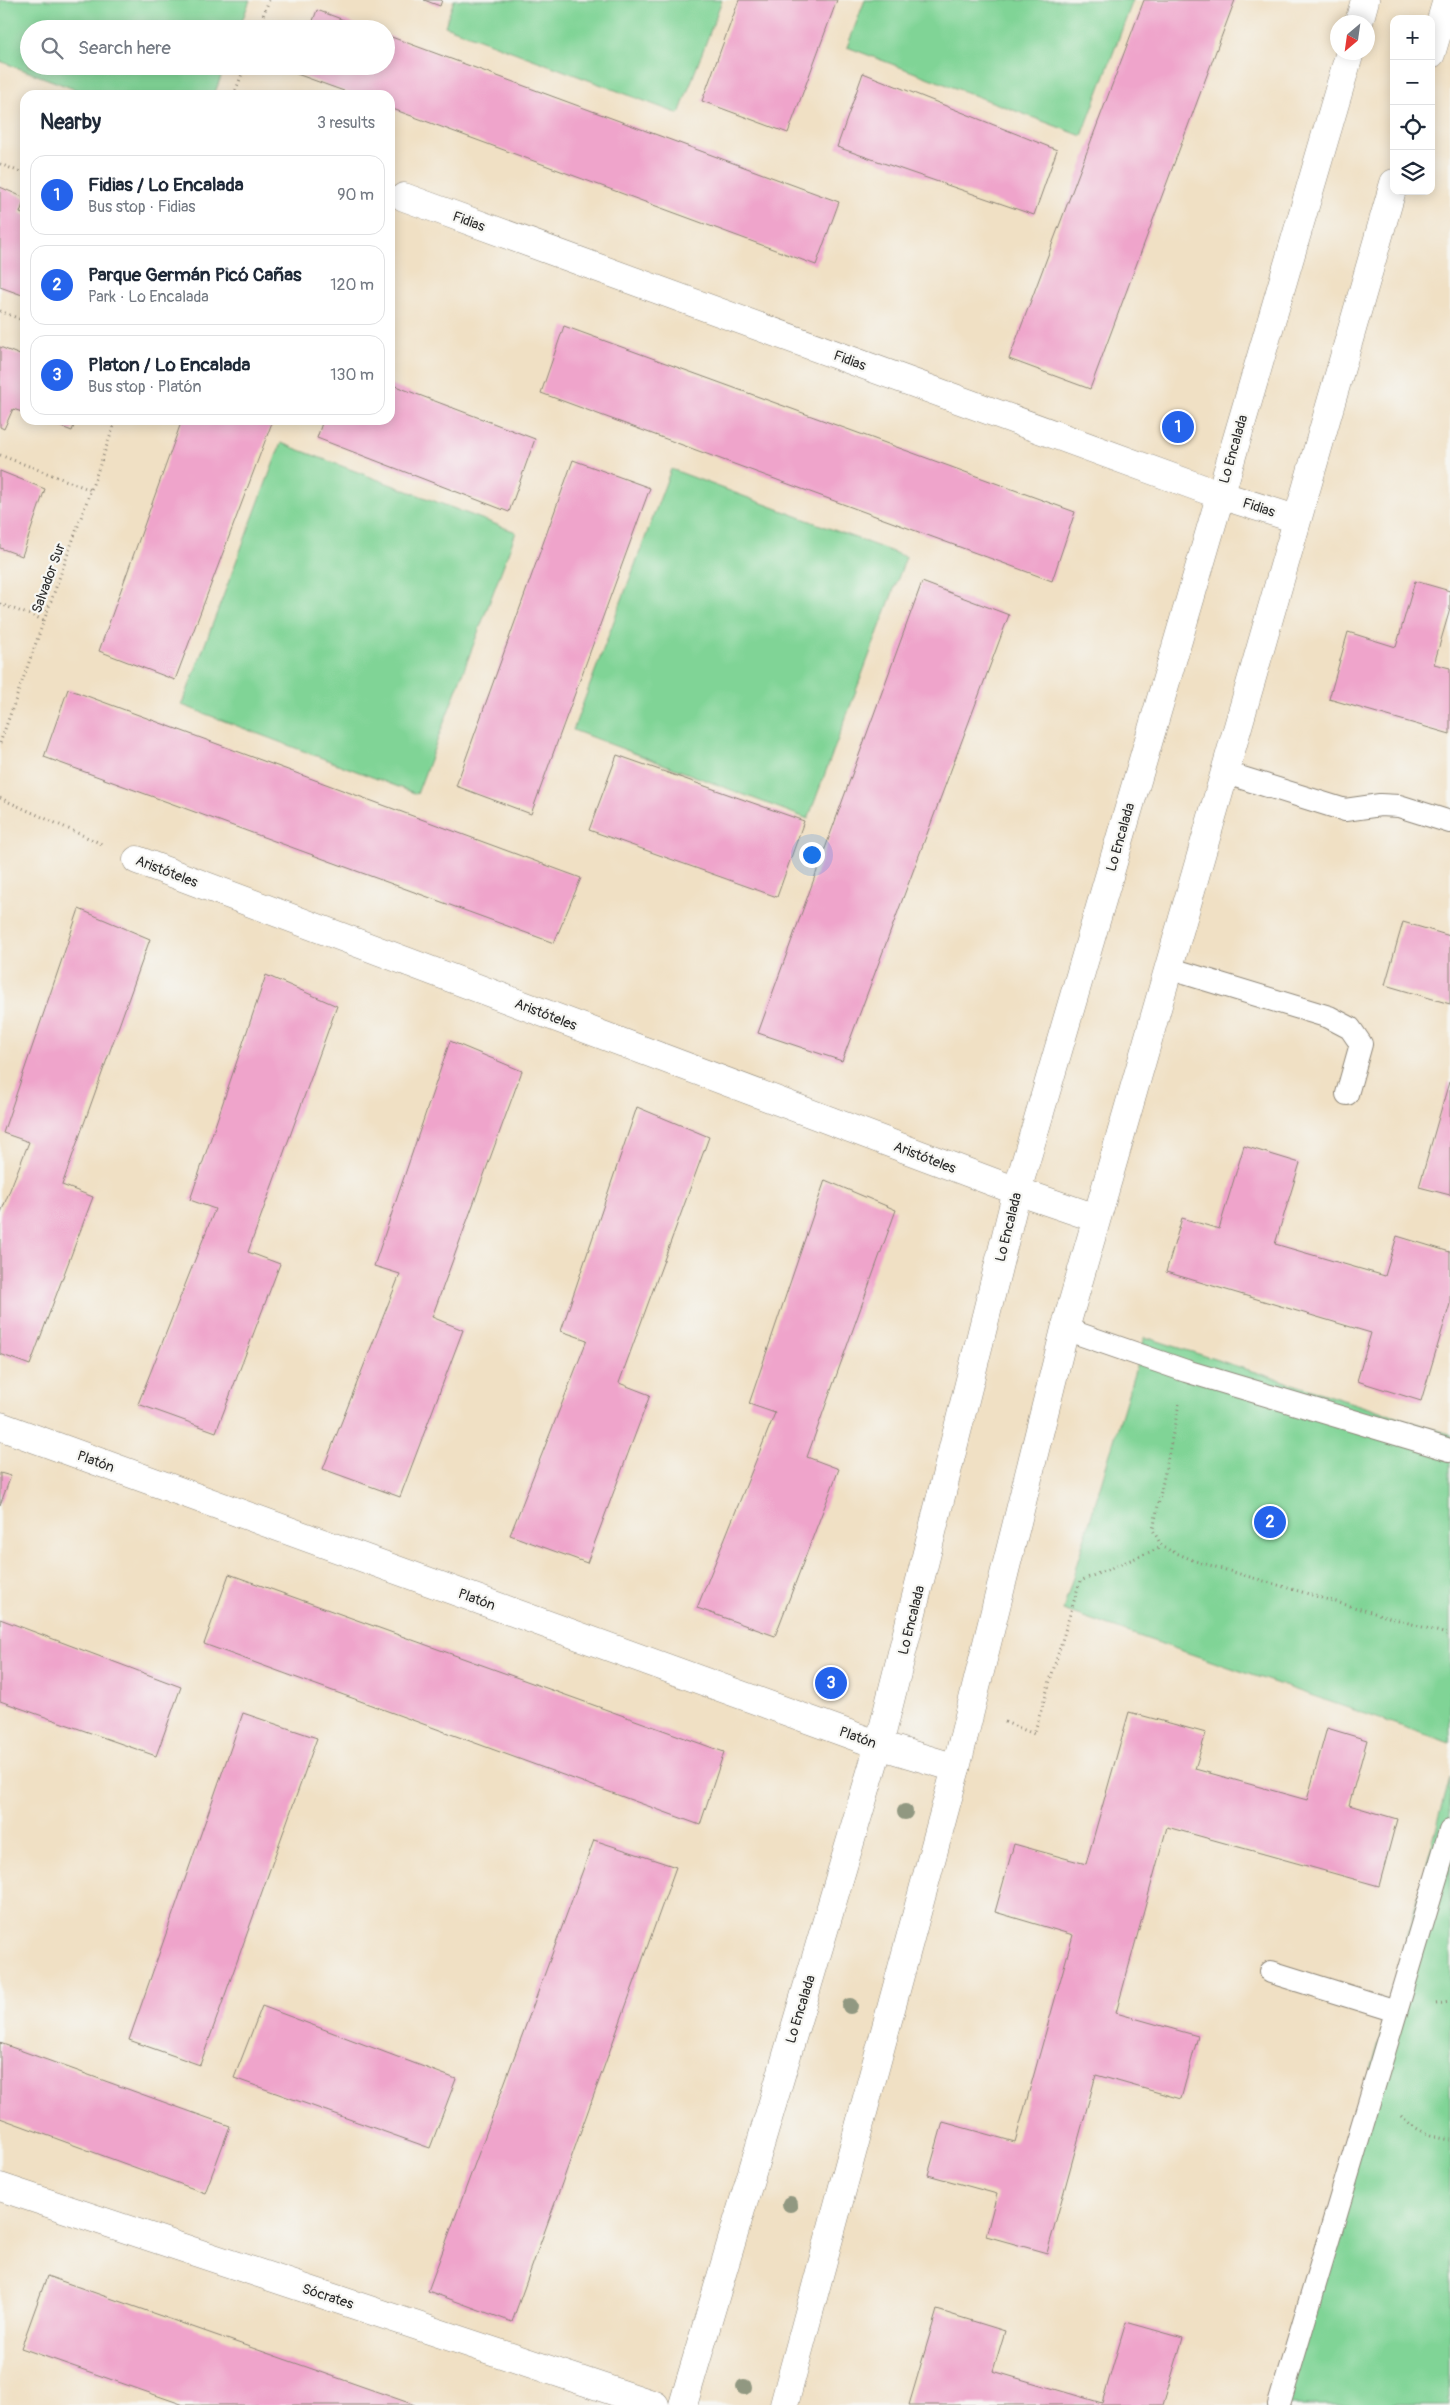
<!DOCTYPE html>
<meta charset="utf-8">
<style>
body{margin:0;font-family:Pangolin,sans-serif;background:#f2f2f3;color:#1f2937}
.controls{position:absolute;right:15px;top:15px;display:grid;overflow:hidden;border-radius:10px;box-shadow:0 2px 12px #0003}
.controls button{width:45px;height:45px;display:grid;place-items:center;padding:0;border:0;border-bottom:1px solid #e0e1e3;background:#fff;color:#1f2937;font:25px sans-serif}
.compass{position:absolute;left:1330px;top:15px;width:45px;height:45px;border-radius:50%;background:#fff;box-shadow:0 2px 12px #0003;rotate:209deg}
.you{position:absolute;left:811px;top:854px;width:18px;height:18px;margin:-12px;border:4px solid #fff;border-radius:50%;background:#1a73e8;box-shadow:0 0 0 8px #1a73e833}
.badge{display:grid;place-items:center;width:32px;height:32px;border-radius:50%;background:#2563eb;color:#fff;font-size:16px;font-weight:700}
.pin{position:absolute;translate:-50% -50%;border:2px solid #fff;box-shadow:0 1px 5px #0006}
.list{margin:0;padding:0;list-style:none}
h2{display:flex;justify-content:space-between;align-items:center;height:65px;margin:0;padding:0 20px;font-size:21px}
h2 small{font-size:16px;font-weight:400;color:#747a83}
.list li{display:grid;grid-template-columns:32px 1fr auto;gap:15px;align-items:center;box-sizing:border-box;height:80px;margin:0 10px 10px;padding:0 10px;border:1px solid #e0e1e3;border-radius:15px}
.list b{display:block;font-size:19px;white-space:nowrap}
.list p{margin:0;font-size:16px;white-space:nowrap;color:#747a83}
.list em{font-size:16px;font-style:normal;color:#747a83}
.icon{flex:none;width:28px;height:28px;fill:none;stroke:currentColor;stroke-width:2;stroke-linecap:round;stroke-linejoin:round}
.map{position:relative;flex:none;width:1450px;height:2405px;overflow:hidden}
.search{position:absolute;background:#fff;box-shadow:0 2px 12px #0003;left:20px;top:20px;width:375px;height:55px;display:flex;align-items:center;gap:12px;box-sizing:border-box;padding:0 18px;border-radius:28px;color:#747a83;font-size:19px}
.panel{position:absolute;background:#fff;box-shadow:0 2px 12px #0003;left:20px;top:90px;width:375px;height:335px;border-radius:15px}
.map>svg:first-child{display:block}
.green{fill:#80d496;stroke:#568060}
.building{fill:#efa4cb}
.lines{fill:none;stroke-linecap:round;stroke-linejoin:round}
.service-casing{stroke:#8e8678;stroke-width:24}
.minor-casing{stroke:#8e8678;stroke-width:29}
.tertiary-casing{stroke:#8e8678;stroke-width:29}
.path{stroke:#8e8678;stroke-width:3;stroke-dasharray:1 4;stroke-linecap:butt}
.service{stroke:#fff;stroke-width:22}
.minor{stroke:#fff;stroke-width:28}
.tertiary{stroke:#fff;stroke-width:28}
.tree{fill:#919881}
.labels{text-anchor:middle;stroke-width:4.5;stroke-linejoin:round;paint-order:stroke}
.street-label{font-size:14px;fill:#2b2b2b;stroke:#f6f6f2}
</style>
<div class="map">
<svg width="1450" height="2405" viewBox="0 0 1450 2405">
<rect width="100%" height="100%" fill="#f6f6f2"/>
<filter id="ink" filterUnits="userSpaceOnUse"><feTurbulence type="fractalNoise" baseFrequency=".02" numOctaves="2"/><feDisplacementMap in="SourceGraphic" scale="10" xChannelSelector="R" yChannelSelector="G"/><feConvolveMatrix kernelMatrix="1 2 1 2 8 2 1 2 1" color-interpolation-filters="sRGB"/></filter>
<filter id="wash" filterUnits="userSpaceOnUse"><feTurbulence type="fractalNoise" baseFrequency=".0096" numOctaves="4" result="noise"/><feDisplacementMap in="SourceGraphic" scale="20" xChannelSelector="R" yChannelSelector="G"/><feGaussianBlur stdDeviation="1.12" result="paint"/><feColorMatrix in="noise" values="0 0 0 0 0 0 0 0 0 0 0 0 0 0 0 0 0 1.4 0 .05"/><feComposite in="paint" operator="in"/></filter>
<g filter="url(#wash)">
<rect width="100%" height="100%" fill="#f0e0c4"/>
<g class="green">
<path d="M0,0H250L239,29H29V66H225L214,95H90L0,61Z"/>
<path d="M454,0H722L679,114L445,26Z"/>
<path d="M865,0H1133L1082,136L847,47Z"/>
<path d="M281,443L516,532L417,794L182,705Z"/>
<path d="M671,469L906,557L808,819L573,730Z"/>
<path d="M1145,1337L1450,1434V1743L1063,1610Z"/>
<path d="M1450,1778V2405H1281Z"/>
</g>
<g id="blocks">
<g class="building">
<path d="M424,0H442L440,6Z"/>
<path d="M739,0H837L788,133L702,101Z"/>
<path d="M1144,0H1235L1090,389L1009,359Z"/>
<path d="M317,10L368,29H310Z"/>
<path d="M386,35L839,202L816,265L390,108V95H355L294,73L296,66H386Z"/>
<path d="M863,73L1057,150L1034,215L837,147Z"/>
<path d="M0,187L25,198L20,213L25,215V296L0,287Z"/>
<path d="M564,326L1075,512L1052,581L541,393Z"/>
<path d="M0,347L25,357V413L13,409L4,429L0,427Z"/>
<path d="M390,384L535,439L509,512L317,438L323,420H390Z"/>
<path d="M43,420H76L72,431Z"/>
<path d="M182,420H273L175,680L99,651Z"/>
<path d="M573,460L650,488L531,814L456,786Z"/>
<path d="M0,471L45,489L22,556L0,548Z"/>
<path d="M1415,581L1450,591V609L1434,664L1450,668V734L1329,699L1348,632L1396,647Z"/>
<path d="M922,582L1009,615L842,1061L758,1033Z"/>
<path d="M68,689L581,878L554,943L44,757Z"/>
<path d="M617,755L804,821L777,897L589,830Z"/>
<path d="M79,909L150,939L62,1185L93,1197L30,1365L0,1354V1215L29,1142L3,1133Z"/>
<path d="M1403,922L1450,936V1004L1385,985Z"/>
<path d="M266,975L337,1006L248,1252L280,1264L216,1432L138,1404L215,1209L190,1200Z"/>
<path d="M450,1041L522,1071L432,1317L463,1330L400,1497L323,1469L400,1274L374,1266Z"/>
<path d="M1449,1082H1450V1195L1419,1187Z"/>
<path d="M637,1107L709,1137L619,1383L650,1395L587,1563L510,1535L587,1340L561,1331Z"/>
<path d="M1244,1146L1300,1163L1275,1244L1385,1276L1397,1236L1450,1252V1304L1421,1401L1357,1381L1371,1333L1166,1272L1182,1218L1219,1229Z"/>
<path d="M825,1180L896,1210L807,1457L839,1469L775,1636L697,1608L775,1413L749,1404Z"/>
<path d="M0,1473L11,1476L0,1505Z"/>
<path d="M229,1574L724,1752L700,1825L204,1644Z"/>
<path d="M0,1619L181,1687L156,1756L0,1701Z"/>
<path d="M1129,1712L1206,1733L1195,1769L1307,1800L1327,1728L1367,1740L1349,1805L1397,1819L1379,1886L1167,1827L1116,2013L1198,2036L1181,2099L1096,2075L1047,2253L986,2236L997,2194L928,2175L943,2122L1015,2142L1073,1935L995,1912L1014,1844L1086,1864Z"/>
<path d="M243,1713L317,1738L200,2065L129,2040Z"/>
<path d="M594,1840L676,1867L512,2322L428,2291Z"/>
<path d="M262,2006L456,2079L430,2148L234,2078Z"/>
<path d="M0,2043L230,2126L205,2193L0,2118Z"/>
<path d="M47,2276L415,2405H184L21,2348Z"/>
<path d="M937,2310L1005,2331L993,2371L1102,2403L1126,2322L1183,2338L1163,2405H909Z"/>
</g>
</g>
</g>
<g filter="url(#ink)">
<use href="#blocks" fill-opacity="0" stroke="#8e8678" stroke-width="1"/>
<g class="lines">
<g class="service-casing">
<g id="service">
<path d="M1223,772L1345,810L1380,805L1399,806L1450,822"/>
<path d="M1168,968L1329,1017L1350,1028L1361,1044L1347,1094"/>
<path d="M1065,1329L1186,1371L1450,1450"/>
<path d="M1271,1972L1396,2011"/>
<path d="M1279,2405L1450,1831"/>
</g>
</g>
<g class="minor-casing">
<g id="minor">
<path d="M404,197L1220,495L1296,519"/>
<path d="M137,860L1017,1191L1096,1218"/>
<path d="M0,1426L879,1745L956,1768"/>
<path d="M0,2187L655,2405"/>
</g>
</g>
<g class="tertiary-casing">
<g id="tertiary">
<path d="M1359,22L1365,0"/>
<path d="M1431,54L1447,0"/>
<path d="M683,2405L879,1745L1017,1191L1350,52"/>
<path d="M784,2405L956,1768L1065,1329L1394,183"/>
</g>
</g>
<g class="path">
<path d="M258,29L269,0"/>
<path d="M234,95L245,66"/>
<path d="M0,164L25,174"/>
<path d="M0,311L25,321"/>
<path d="M0,455L91,490"/>
<path d="M0,604L44,620"/>
<path d="M0,743L116,420"/>
<path d="M0,798L104,845"/>
<path d="M1179,1404L1153,1530L1162,1547L1195,1561L1450,1635"/>
<path d="M1005,1722L1034,1734L1080,1581L1162,1547"/>
<path d="M1436,2004L1450,2002"/>
<path d="M1401,2116C1416,2130 1430,2137 1450,2140"/>
</g>
<use href="#service" class="service"/>
<use href="#minor" class="minor"/>
<use href="#tertiary" class="tertiary"/>
</g>
<g class="tree">
<circle cx="905" cy="1812" r="8"/>
<circle cx="850" cy="2006" r="8"/>
<circle cx="790" cy="2204" r="8"/>
<circle cx="744" cy="2387" r="8"/>
</g>
</g>
<g class="labels">
<g class="street-label">
<text transform="translate(469 221) rotate(20)" y="5">Fidias</text>
<text transform="translate(850 360) rotate(20)" y="5">Fidias</text>
<text transform="translate(1233 449) rotate(-74)" y="5">Lo Encalada</text>
<text transform="translate(1259 507) rotate(18)" y="5">Fidias</text>
<text transform="translate(48 578) rotate(-70)" y="5">Salvador Sur</text>
<text transform="translate(1120 837) rotate(-74)" y="5">Lo Encalada</text>
<text transform="translate(167 871) rotate(21)" y="5">Aristóteles</text>
<text transform="translate(546 1014) rotate(21)" y="5">Aristóteles</text>
<text transform="translate(925 1157) rotate(21)" y="5">Aristóteles</text>
<text transform="translate(1008 1227) rotate(-76)" y="5">Lo Encalada</text>
<text transform="translate(96 1461) rotate(20)" y="5">Platón</text>
<text transform="translate(477 1599) rotate(20)" y="5">Platón</text>
<text transform="translate(911 1620) rotate(-76)" y="5">Lo Encalada</text>
<text transform="translate(858 1737) rotate(20)" y="5">Platón</text>
<text transform="translate(800 2009) rotate(-73)" y="5">Lo Encalada</text>
<text transform="translate(328 2296) rotate(18)" y="5">Sócrates</text>
</g>
</g>
</svg>
<div class="controls">
<button>+</button>
<button>−</button>
<button><svg class="icon" aria-label="locate" viewBox="0 0 24 24"><circle cx="12" cy="12" r="6"/><path d="M12 2v4M12 18v4M2 12h4M18 12h4"/></svg></button>
<button><svg class="icon" aria-label="layers" viewBox="0 0 24 24"><path d="M12 4l9 5-9 5-9-5zM3 14l9 5 9-5"/></svg></button>
</div>
<svg class="compass" viewBox="-18 -18 36 36"><path d="M0-13l5 13h-10z" fill="#e53935"/><path d="M0 13l5-13h-10z" fill="#747a83"/></svg>
<div class="you"></div>
<div class="pin badge" style="left:1178px;top:427px">1</div>
<div class="pin badge" style="left:1270px;top:1522px">2</div>
<div class="pin badge" style="left:831px;top:1683px">3</div>
<div class="search"><svg class="icon" aria-label="search" viewBox="0 0 24 24"><circle cx="10" cy="10" r="6"/><path d="M15 15l6 6"/></svg>Search here</div>
<section class="panel">
<h2>Nearby<small>3 results</small></h2>
<ul class="list">
<li><span class="badge">1</span><div><b>Fidias / Lo Encalada</b><p>Bus stop · Fidias</p></div><em>90 m</em></li>
<li><span class="badge">2</span><div><b>Parque Germán Picó Cañas</b><p>Park · Lo Encalada</p></div><em>120 m</em></li>
<li><span class="badge">3</span><div><b>Platon / Lo Encalada</b><p>Bus stop · Platón</p></div><em>130 m</em></li>
</ul>
</section>
</div>
